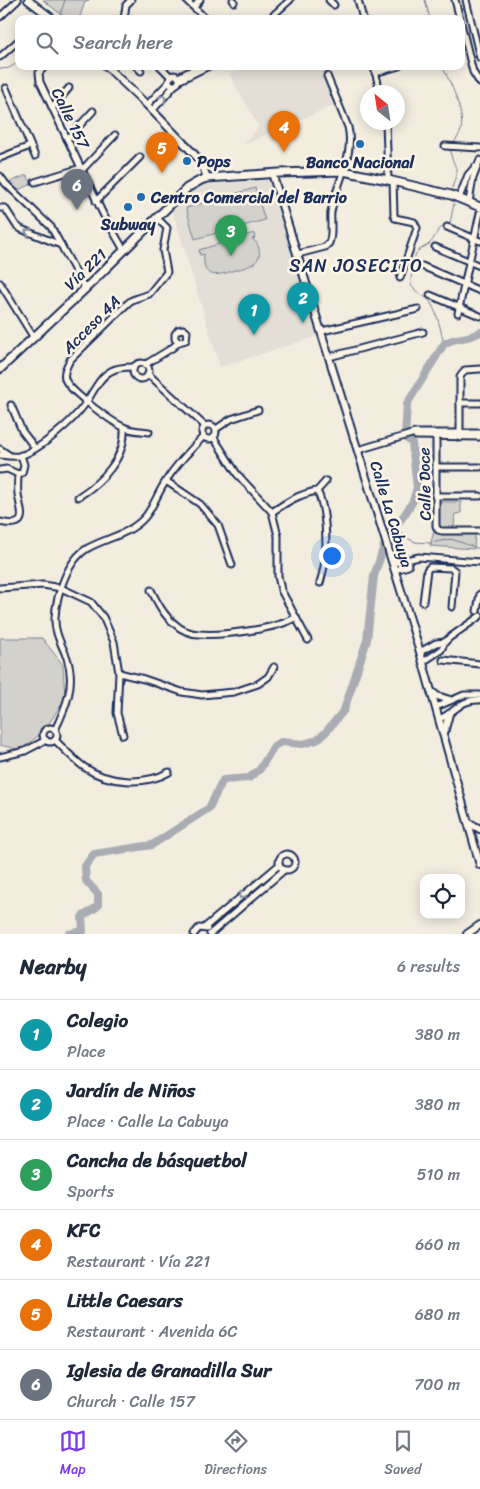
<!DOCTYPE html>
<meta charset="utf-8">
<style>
body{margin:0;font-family:Sriracha,sans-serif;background:#f6f6f7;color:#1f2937}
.controls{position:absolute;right:15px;bottom:15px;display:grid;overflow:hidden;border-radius:10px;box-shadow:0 2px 12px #0003}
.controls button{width:45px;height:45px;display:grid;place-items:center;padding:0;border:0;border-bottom:1px solid #e0e1e3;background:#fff;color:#1f2937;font:25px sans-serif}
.compass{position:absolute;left:360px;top:85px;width:45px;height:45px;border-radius:50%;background:#fff;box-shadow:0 2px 12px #0003;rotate:330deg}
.you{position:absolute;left:331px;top:555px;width:18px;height:18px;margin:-12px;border:4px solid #fff;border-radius:50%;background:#1a73e8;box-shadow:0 0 0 8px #1a73e833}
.badge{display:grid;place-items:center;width:32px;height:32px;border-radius:50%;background:#7c3aed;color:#fff;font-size:16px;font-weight:700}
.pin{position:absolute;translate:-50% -41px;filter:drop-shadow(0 1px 2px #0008)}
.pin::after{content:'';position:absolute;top:26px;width:18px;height:15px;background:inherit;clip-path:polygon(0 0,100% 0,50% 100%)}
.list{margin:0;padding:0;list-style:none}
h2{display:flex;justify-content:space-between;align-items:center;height:65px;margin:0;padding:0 20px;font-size:21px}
h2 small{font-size:16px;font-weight:400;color:#747a83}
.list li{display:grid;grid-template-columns:32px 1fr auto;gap:15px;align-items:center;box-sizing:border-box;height:70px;padding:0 20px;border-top:1px solid #e0e1e3}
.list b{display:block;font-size:19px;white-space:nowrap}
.list p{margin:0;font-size:16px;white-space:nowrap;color:#747a83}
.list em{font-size:16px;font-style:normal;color:#747a83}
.icon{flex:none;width:28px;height:28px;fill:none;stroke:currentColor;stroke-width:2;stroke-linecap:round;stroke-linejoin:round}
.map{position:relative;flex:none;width:480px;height:934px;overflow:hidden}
.search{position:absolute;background:#fff;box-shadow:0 2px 12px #0003;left:15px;right:15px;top:15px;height:55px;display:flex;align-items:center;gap:12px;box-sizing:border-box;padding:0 18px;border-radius:10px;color:#747a83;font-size:19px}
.sheet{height:485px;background:#fff}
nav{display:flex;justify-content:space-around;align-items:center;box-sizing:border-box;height:70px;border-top:1px solid #e0e1e3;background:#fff;font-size:14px;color:#747a83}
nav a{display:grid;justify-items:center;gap:2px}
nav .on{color:#7c3aed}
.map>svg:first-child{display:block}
.built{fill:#e3dfd6}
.green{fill:#d3d1cc;stroke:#778095}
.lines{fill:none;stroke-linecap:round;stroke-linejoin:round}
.stream{stroke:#707a91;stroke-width:1}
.river{stroke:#a9acb3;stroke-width:8}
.minor-casing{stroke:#1b2f5e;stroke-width:9}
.tertiary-casing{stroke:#1b2f5e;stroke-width:10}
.secondary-casing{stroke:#1b2f5e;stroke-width:11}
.minor{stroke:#fcf5e5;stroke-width:5}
.tertiary{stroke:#fcf5e5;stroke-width:6}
.secondary{stroke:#fcf5e5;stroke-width:7}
.oneway{stroke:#8c92a2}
.poi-dot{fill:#1f6fb2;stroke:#fcf5e5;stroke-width:2}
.labels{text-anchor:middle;stroke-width:5;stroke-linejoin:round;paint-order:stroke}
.street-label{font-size:16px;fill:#1b2f5e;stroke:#fcf5e5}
.poi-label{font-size:16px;font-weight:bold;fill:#1b2f5e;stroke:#fcf5e5;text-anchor:start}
.neighbourhood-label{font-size:18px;letter-spacing:1px;fill:#1b2f5e;stroke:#fcf5e5}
</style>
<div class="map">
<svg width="480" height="934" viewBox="0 0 480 934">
<rect width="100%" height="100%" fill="#f3ede0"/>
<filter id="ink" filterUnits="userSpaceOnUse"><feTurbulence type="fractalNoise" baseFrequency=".02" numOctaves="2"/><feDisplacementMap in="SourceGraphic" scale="10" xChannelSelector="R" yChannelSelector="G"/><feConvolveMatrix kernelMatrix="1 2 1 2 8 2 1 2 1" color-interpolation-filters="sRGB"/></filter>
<g filter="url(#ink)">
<g class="built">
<path d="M244,66H334L323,73L335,105L243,145L259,127L229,74Z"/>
<path d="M267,179L273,182L321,335L220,367L172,209L200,185Z"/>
</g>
<g class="green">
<path d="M43,0H89L85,2L79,19H67Z"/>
<path d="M27,175L32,184L16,191L7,183Z"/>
<path d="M255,188L265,220L195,239L186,208Z"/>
<path d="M254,233L255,238L252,239C256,241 258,244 259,249C263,265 243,268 232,271C214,277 202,278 204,254L200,255L199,250Z"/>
<path d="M438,502H461V513L455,514L454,527L439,528Z"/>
<path d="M434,531L475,533L474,549L430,546Z"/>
<path d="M0,638H42L63,665L65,699L44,731L21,750L0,745Z"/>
</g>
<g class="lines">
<g class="stream">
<path d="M425,0L430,19"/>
<path d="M59,18L65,0"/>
<path d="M442,66C450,81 465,113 461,130C460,135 456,139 453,144"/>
<path d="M0,69L9,68L19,62"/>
<path d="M451,147C449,158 455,162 457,172L452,188"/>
<path d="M444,344C440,328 439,318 431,303C427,296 415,293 411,285C410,283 414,254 417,252C420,248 426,247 429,244C439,234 434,229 450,223L454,204"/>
<path d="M395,526L407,538L415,542L430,543L451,539L480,549"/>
</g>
<path class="river" d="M69,934L83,931L82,917L98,906V894L86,881L85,866L94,854L152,845L209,808L223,780L249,778L260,769L274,746L281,742L303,744L317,740L325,733L344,710L367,640L374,576L387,537L405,514L413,501L417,488L412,443L405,437L407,404L444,344C455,336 469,340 480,332"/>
<g class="minor-casing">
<g id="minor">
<path d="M186,0L206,19"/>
<path d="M233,0L234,2"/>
<path d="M329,0L334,5"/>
<path d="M358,0L363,19"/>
<path d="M455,0L460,19"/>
<path d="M466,0L480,58"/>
<path d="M194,7L200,0"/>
<path d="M0,17L18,0"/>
<path d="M124,19L126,5L131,0"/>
<path d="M269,19L290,0"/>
<path d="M461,23L473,72L480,83"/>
<path d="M0,57L19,40"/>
<path d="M45,66L39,73L40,82L103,214L124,250"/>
<path d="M136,66L141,71"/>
<path d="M160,66L171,77"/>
<path d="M374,66L380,92"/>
<path d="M375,73L399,66"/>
<circle cx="174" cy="80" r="5"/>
<path d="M178,77L200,66"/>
<path d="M180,80L209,66"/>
<path d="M6,88L35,156"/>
<path d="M147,105L169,82"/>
<path d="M52,108L69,88"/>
<path d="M152,111L174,86"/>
<path d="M386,122L388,180"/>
<path d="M67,139L93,111"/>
<path d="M445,146L480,148"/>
<path d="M0,158L30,146"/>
<path d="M82,170L115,135"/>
<path d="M0,176L6,184L51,227L85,289"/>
<path d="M393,181L394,215L395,218L414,222L417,228L400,278"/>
<path d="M35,182L81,168"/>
<path d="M459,198L468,175L475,167"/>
<path d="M96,201L140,157"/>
<path d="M469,202L473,178L480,160"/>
<path d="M0,208H5L16,225L21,229L61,245"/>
<path d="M447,227L480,241"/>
<path d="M435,247L480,266"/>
<path d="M298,254L325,247L329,243C333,234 330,222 331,212C336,184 355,156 348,127L327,76"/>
<path d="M422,266L480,291"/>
<path d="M0,283L34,338"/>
<path d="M430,295L480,316"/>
<path d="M458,313L480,213"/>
<path d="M322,331L418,309"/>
<path d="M329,357L423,332"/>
<circle cx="141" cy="371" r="8"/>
<path d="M146,364L172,348L179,342L186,340L187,332L183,329L178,330L175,334V339L179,342"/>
<path d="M148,374L205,426"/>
<path d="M460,403H480"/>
<path d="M11,405L22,431L35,448"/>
<circle cx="209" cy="432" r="7"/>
<path d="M216,429L231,419L258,410"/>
<path d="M149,432C142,431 133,431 126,428C114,424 69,391 65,379C63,372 67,366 70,360L128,303L132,300L149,294L167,272L163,250L167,228L157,218"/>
<path d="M416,436L480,437"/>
<path d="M214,438L237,474L272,512L278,536V576L281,590L308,640"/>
<path d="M436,438V526L438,530L442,531H480"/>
<path d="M460,438V377L465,370L480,369"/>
<path d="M0,449L9,455"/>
<path d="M358,450L415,433H480"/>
<path d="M0,455C7,456 12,457 19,456C39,451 73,421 85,404C93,393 99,377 111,371C118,367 126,367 133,367"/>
<path d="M436,467H480"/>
<path d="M0,470L7,469L18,474L22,473L24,465L21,455"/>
<path d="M166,481L200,504L218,525L232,565"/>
<path d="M317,491C326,507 327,542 325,560C324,568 322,576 320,583"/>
<path d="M435,496H480"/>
<path d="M78,497C102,482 126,458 124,428"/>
<path d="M272,512C287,502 299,494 317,491L326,481"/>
<path d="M0,522C31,529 20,511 18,494C17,488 18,481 18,474"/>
<path d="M393,563L419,557L480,562"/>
<path d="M395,570L408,566L407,559"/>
<path d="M0,588L43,585L61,588L91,602L103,617L114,642L119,673L117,713L123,735"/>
<path d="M151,590C157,602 164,616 175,624C181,630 191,634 199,634C221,636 279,629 296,617"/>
<path d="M423,602L427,570L430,567L451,568L455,571L452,607"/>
<path d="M477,611L480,594"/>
<path d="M420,652L436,643L445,642"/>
<path d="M443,660L480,664"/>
<path d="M423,662L441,650L445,642L449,638L480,616"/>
<path d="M119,673L144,679L182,692L202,695L234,692L258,684L268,677L274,667"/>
<path d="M436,707L464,695H480"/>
<path d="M439,719C456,713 459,699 480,700"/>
<circle cx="50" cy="735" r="7"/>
<path d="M55,730C66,707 76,684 67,658C62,645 54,632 55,618C56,595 68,559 88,548C108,537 129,535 145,517C154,506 158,492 166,481C176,464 190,451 203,437"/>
<path d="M55,740C64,749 73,759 84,767C107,783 145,786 169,772"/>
<path d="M0,757L25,751L46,740"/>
<circle cx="287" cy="862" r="8"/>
<path d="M204,928L279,865"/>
<path d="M194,934L199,928L207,929"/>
<path d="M210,934L284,870"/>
</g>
</g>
<g class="tertiary-casing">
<g id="tertiary">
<path d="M28,0L53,19"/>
<path d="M106,66L147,105L195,155L202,164L207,178"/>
<path d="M272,173L420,652L480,865"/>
<path d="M431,691L437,696L450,700"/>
<path d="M444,733L449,714"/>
<path d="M469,823L480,829"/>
<path d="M467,934L480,925"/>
</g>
</g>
<g class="secondary-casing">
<path id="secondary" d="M0,369L85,289L187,188L201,180L207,178L279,173L343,171L388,180L451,195L480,207"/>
</g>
<use href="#minor" class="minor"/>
<use href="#tertiary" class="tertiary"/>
<use href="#secondary" class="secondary"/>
</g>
<defs><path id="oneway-chevron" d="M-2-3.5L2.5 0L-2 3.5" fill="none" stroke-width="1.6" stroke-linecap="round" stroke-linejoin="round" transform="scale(1.25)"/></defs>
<g class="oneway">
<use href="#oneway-chevron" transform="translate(163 98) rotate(-49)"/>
<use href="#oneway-chevron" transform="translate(28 232) rotate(-157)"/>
<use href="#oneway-chevron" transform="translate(242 896) rotate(140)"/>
</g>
</g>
<g class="poi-dot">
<circle cx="360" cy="144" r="5"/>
<circle cx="187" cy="161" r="5"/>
<circle cx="141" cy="197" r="5"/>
<circle cx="128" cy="207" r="5"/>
</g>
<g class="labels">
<g class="street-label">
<text transform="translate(71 118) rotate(64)" y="6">Calle 157</text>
<text transform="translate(85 269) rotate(-44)" y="6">Vía 221</text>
<text transform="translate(91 324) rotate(-45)" y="6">Acceso 4A</text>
<text transform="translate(424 484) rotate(-91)" y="6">Calle Doce</text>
<text transform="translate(392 514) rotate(73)" y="6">Calle La Cabuya</text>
</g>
<g class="poi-label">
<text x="197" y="167">Pops</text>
<text x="360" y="168" text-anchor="middle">Banco Nacional</text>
<text x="151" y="203">Centro Comercial del Barrio</text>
<text x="128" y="230" text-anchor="middle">Subway</text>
</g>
<g class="neighbourhood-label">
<text x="356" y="272">SAN JOSECITO</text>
</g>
</g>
</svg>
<div class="controls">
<button><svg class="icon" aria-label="locate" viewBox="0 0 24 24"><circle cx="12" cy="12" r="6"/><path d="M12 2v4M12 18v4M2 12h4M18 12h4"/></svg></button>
</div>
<svg class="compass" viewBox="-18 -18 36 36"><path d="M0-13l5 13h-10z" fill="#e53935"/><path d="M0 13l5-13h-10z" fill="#747a83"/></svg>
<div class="you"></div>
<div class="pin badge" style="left:254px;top:335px;background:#0f9aa8">1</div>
<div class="pin badge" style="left:303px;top:323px;background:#0f9aa8">2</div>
<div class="pin badge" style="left:231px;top:256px;background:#2e9e5b">3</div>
<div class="pin badge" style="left:284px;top:152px;background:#e8710a">4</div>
<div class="pin badge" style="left:162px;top:173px;background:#e8710a">5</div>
<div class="pin badge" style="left:77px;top:210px;background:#6b7280">6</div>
<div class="search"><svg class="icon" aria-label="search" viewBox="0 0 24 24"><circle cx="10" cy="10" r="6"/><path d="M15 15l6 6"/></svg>Search here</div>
</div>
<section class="sheet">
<h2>Nearby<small>6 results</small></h2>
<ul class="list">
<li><span class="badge" style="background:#0f9aa8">1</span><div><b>Colegio</b><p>Place</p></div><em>380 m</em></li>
<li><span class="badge" style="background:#0f9aa8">2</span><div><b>Jardín de Niños</b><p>Place · Calle La Cabuya</p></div><em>380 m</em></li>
<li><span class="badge" style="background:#2e9e5b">3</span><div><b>Cancha de básquetbol</b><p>Sports</p></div><em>510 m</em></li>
<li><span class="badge" style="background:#e8710a">4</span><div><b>KFC</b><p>Restaurant · Vía 221</p></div><em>660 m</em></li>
<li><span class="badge" style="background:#e8710a">5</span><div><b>Little Caesars</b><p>Restaurant · Avenida 6C</p></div><em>680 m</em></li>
<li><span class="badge" style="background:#6b7280">6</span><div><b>Iglesia de Granadilla Sur</b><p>Church · Calle 157</p></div><em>700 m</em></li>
</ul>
</section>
<nav>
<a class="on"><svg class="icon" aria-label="map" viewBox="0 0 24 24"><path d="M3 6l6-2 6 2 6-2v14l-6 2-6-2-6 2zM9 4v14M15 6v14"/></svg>Map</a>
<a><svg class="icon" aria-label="directions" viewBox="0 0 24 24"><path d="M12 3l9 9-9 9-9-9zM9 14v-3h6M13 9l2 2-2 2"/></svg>Directions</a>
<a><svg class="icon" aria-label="saved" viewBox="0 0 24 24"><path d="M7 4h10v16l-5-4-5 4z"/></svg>Saved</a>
</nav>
